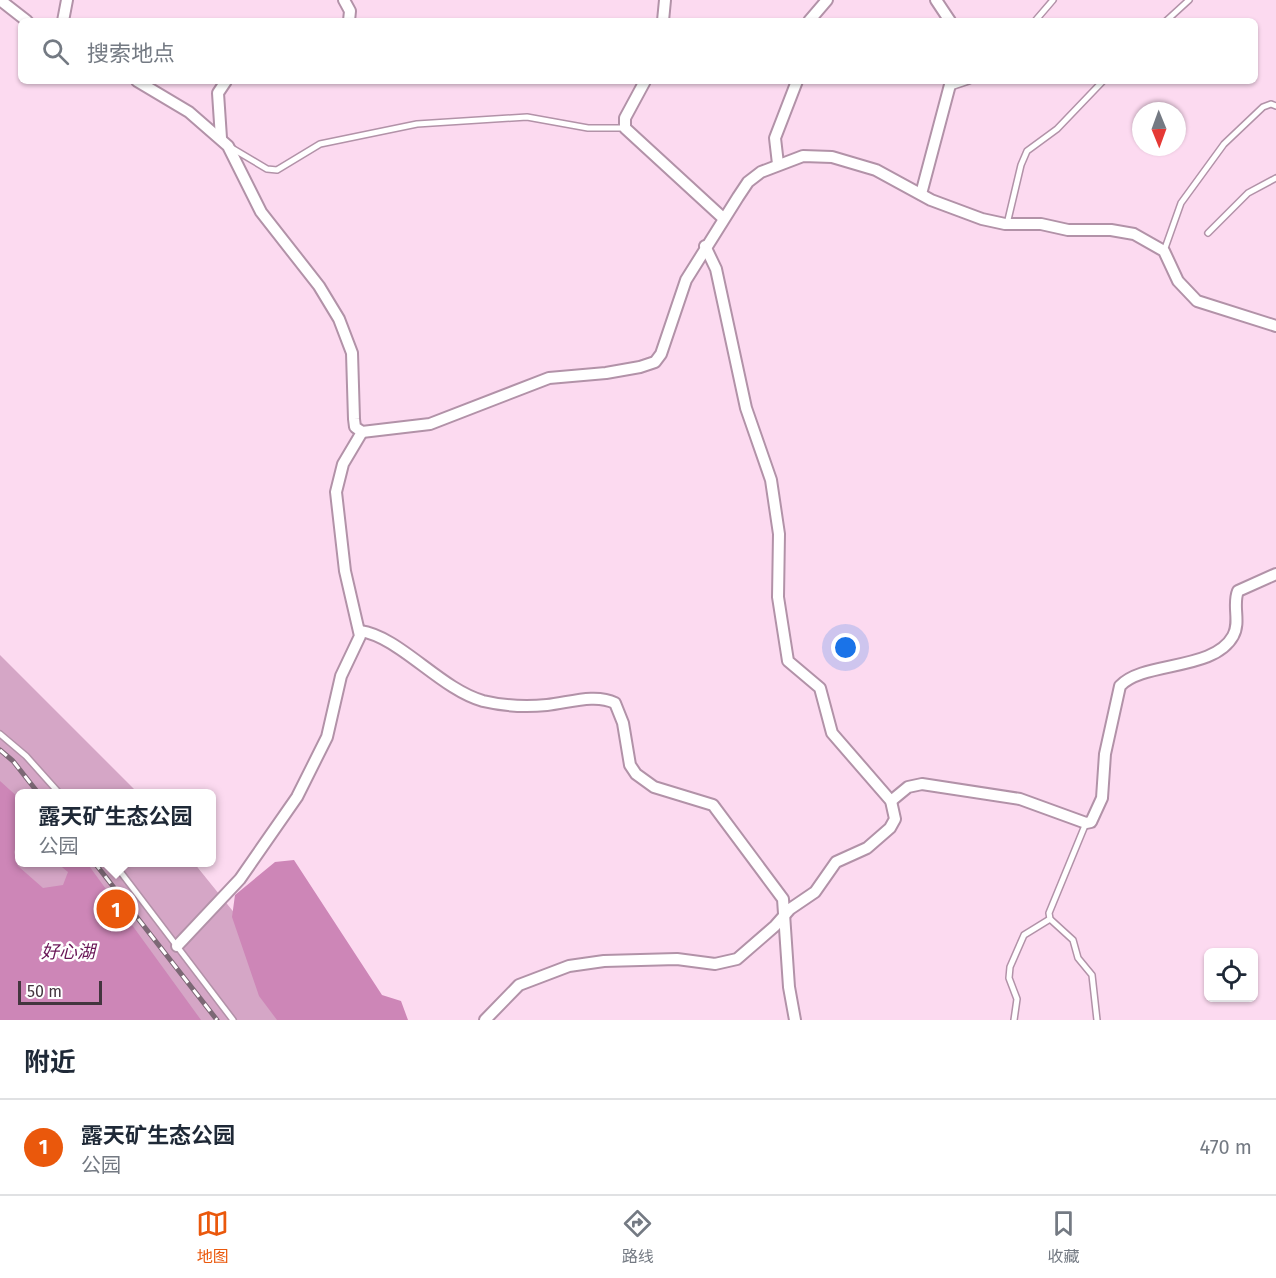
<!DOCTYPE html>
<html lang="zh">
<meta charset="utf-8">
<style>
body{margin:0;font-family:"Fira Sans","Noto Sans SC",sans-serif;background:#f2f2f3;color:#1f2937}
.controls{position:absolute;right:18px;bottom:18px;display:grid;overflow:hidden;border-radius:9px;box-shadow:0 2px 4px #0004}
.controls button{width:54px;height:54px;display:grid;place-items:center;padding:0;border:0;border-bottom:2px solid #e0e1e3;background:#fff;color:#1f2937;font:30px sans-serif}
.compass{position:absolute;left:1132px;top:102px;width:54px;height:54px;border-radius:50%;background:#fff;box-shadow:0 2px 4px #0004;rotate:179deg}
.scale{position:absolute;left:18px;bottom:15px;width:84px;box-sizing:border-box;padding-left:6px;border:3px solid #43353e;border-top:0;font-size:16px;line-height:21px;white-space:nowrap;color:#43353e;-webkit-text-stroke:4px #fff;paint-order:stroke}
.you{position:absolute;left:846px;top:648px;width:21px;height:21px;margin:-15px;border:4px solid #fff;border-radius:50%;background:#1a73e8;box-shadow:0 0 0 9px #1a73e833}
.badge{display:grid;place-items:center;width:39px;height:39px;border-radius:50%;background:#ea580c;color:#fff;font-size:20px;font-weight:700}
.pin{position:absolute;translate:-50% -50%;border:3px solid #fff;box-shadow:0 2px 6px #0006}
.popup{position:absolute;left:15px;top:789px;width:201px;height:78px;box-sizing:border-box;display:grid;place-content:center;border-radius:9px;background:#fff;filter:drop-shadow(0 2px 4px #0005);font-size:20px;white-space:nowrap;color:#747a83}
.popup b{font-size:22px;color:#1f2937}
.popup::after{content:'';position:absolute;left:50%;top:100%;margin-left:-12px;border:12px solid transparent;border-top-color:#fff}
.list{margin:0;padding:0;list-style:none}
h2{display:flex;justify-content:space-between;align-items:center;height:78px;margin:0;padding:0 24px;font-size:26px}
h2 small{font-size:20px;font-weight:400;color:#747a83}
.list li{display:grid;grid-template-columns:39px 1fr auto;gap:18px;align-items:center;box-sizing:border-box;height:96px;padding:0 24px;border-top:2px solid #e0e1e3}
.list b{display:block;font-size:22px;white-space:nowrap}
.list p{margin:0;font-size:20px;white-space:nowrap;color:#747a83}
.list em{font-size:20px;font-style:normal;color:#747a83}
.icon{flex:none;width:33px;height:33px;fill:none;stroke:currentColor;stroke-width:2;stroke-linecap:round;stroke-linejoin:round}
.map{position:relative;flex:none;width:1276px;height:1020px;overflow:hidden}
.search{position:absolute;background:#fff;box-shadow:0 2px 4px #0004;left:18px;right:18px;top:18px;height:66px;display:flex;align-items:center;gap:15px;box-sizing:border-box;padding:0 21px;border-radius:9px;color:#747a83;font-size:22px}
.sheet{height:174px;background:#fff}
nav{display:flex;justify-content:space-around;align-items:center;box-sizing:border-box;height:84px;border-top:2px solid #e0e1e3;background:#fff;font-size:16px;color:#747a83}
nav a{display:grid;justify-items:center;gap:3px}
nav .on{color:#ea580c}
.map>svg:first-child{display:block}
.green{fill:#d5a6c6}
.water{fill:#cd86b7}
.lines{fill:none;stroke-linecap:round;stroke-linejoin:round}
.service-casing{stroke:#b292a8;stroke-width:8}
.minor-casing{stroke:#b292a8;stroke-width:14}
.service{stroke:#fff;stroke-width:5}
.minor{stroke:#fff;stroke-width:10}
.rail-casing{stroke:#7c6875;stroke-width:5}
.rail{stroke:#fff;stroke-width:3;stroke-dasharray:9;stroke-linecap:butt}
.labels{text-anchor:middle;stroke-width:5;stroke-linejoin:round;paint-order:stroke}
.water-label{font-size:18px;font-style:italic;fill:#691556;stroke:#fff}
</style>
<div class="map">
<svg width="1276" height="1020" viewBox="0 0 1276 1020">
<rect width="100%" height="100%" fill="#fcdaf0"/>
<path class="green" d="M0,655L138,793L20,794V862L194,863L321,1020H0Z"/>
<g class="water">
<path d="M0,781L20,799V836L14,852L18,866L43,888L63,885L68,872L57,863H87L201,1020H0Z"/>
<path d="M294,860L382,995L401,1001L408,1020H277L259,996L232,917L235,895L275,862Z"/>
</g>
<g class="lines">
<g class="service-casing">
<g id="service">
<path d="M1035,21L1053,0"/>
<path d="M1166,21L1189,0"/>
<path d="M948,88L969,81"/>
<path d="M230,147L267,169L277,170L320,144L417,124L527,117L588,128H625"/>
<path d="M1007,224L1021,165L1027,151L1057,129L1103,81"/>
<path d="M1208,233L1248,193L1276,178"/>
<path d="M1164,251L1181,203L1224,144L1263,107L1271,104L1276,106"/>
<path d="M0,734L26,756L60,794"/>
<path d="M1086,823L1049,913L1050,919L1073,940L1078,958L1092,975L1097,1020"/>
<path d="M113,862L233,1020"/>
<path d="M1014,1020L1017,999L1009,978L1010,967L1024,935L1050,919"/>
</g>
</g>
<g class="minor-casing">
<g id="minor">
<path d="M0,0L27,21"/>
<path d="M344,0L350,11L349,21"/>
<path d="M936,0L950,21"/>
<path d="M63,21L67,0"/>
<path d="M663,21L665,0"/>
<path d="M809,21L827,0"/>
<path d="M137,81L189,112L228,146L261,212L319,286L339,319L352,353L354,419L355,427L362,432L430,424L549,378L606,373L640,367L655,362L661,354L686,280L738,197L748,182L761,172L803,156L832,157L876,170L931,200L982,219L1005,224H1041L1068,230H1111L1134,234L1164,251L1178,281L1197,301L1276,326"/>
<path d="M645,81L625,118V128L723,218"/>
<path d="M221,138L218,93L226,81"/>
<path d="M778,164L775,138L797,81"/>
<path d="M921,194L951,81"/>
<path d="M360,631C399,636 440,689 483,701C504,706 526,707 547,705C568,703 595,693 615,703L623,723L630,765L636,774L654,787L713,805L783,899L789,987L795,1020"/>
<path d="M891,801L908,787L922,784L1020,799L1086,823L1091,822L1102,798L1105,754L1120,686C1143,661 1214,671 1233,636C1241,622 1232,605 1238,591L1276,574"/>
<path d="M177,946L240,879L297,797L327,737L341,676L360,636L345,571L336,492L343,464L362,432"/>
<path d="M485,1020L519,985L569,966L604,961L677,959L715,964L737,959L775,926L790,909L815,892L836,862L867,848L890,828L895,819L891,801L832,733L820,688L788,661L778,597L779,534L771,480L746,408L716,269L705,246"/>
</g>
</g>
<use href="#service" class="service"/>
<use href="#minor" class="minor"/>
<g class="rail-casing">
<g id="rail">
<path d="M0,750L13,761L39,794"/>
<path d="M94,862L217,1020"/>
</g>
</g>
<use href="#rail" class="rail"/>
</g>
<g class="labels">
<g class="water-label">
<text x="68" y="958">好心湖</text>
</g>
</g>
</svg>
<div class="controls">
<button><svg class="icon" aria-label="locate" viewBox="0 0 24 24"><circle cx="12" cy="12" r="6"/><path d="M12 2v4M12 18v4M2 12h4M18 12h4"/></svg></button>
</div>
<svg class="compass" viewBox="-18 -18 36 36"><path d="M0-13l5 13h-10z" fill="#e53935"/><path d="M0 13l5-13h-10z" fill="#747a83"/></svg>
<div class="scale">50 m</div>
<div class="you"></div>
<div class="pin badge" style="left:116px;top:909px">1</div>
<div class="popup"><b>露天矿生态公园</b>公园</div>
<div class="search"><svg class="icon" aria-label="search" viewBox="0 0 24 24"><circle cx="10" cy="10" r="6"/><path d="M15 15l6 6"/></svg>搜索地点</div>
</div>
<section class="sheet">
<h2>附近<small></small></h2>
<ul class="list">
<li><span class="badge">1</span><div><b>露天矿生态公园</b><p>公园</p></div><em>470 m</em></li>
</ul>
</section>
<nav>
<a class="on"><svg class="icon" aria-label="map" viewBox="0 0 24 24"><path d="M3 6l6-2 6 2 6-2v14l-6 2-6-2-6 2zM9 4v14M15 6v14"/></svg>地图</a>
<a><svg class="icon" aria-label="directions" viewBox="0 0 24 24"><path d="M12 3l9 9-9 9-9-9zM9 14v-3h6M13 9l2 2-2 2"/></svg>路线</a>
<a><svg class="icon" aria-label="saved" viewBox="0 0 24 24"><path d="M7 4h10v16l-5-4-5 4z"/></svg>收藏</a>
</nav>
